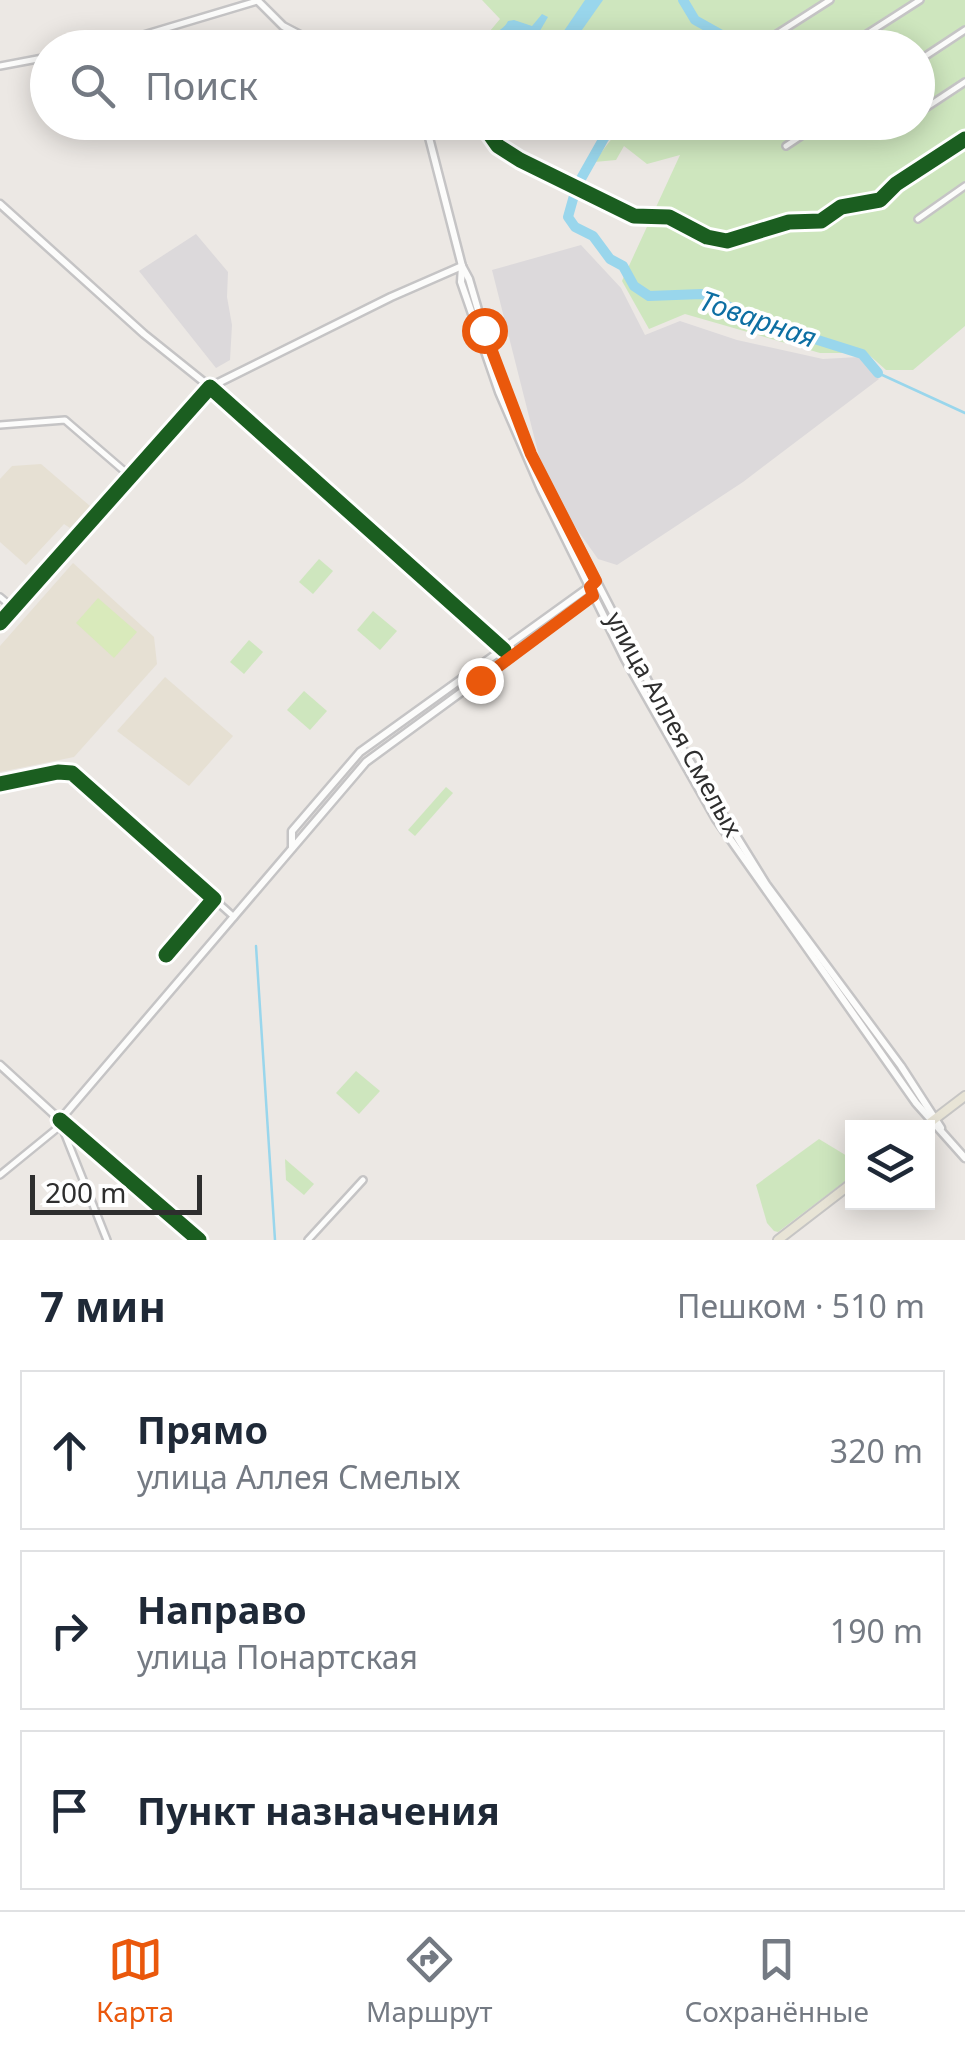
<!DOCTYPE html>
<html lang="ru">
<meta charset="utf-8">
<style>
body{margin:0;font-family:"Noto Sans",sans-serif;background:#f6f6f7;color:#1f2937}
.controls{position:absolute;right:30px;bottom:30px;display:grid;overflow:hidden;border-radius:0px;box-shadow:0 5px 25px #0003}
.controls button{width:90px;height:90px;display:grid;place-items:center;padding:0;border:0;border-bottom:2px solid #e0e1e3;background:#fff;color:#1f2937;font:50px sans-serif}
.scale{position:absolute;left:30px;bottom:25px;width:172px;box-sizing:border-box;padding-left:10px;border:5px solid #2e2e2e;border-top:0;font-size:28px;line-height:35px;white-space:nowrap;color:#2e2e2e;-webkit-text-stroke:8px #fff;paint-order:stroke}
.stop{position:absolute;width:30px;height:30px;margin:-22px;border:8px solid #ea580c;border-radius:50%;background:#fff}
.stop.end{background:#ea580c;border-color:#fff;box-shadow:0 2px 10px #0008}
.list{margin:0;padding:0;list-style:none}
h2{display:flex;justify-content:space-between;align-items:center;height:130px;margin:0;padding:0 40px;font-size:42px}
h2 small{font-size:32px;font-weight:400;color:#747a83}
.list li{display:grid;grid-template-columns:65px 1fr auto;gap:30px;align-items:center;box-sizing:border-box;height:160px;margin:0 20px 20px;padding:0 20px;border:2px solid #e0e1e3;border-radius:0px}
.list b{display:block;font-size:38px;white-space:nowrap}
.list p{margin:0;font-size:32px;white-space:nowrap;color:#747a83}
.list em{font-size:32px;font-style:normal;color:#747a83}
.icon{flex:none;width:55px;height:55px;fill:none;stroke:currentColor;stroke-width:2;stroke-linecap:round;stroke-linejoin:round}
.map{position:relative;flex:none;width:965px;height:1240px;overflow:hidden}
.search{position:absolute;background:#fff;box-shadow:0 5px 25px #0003;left:30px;right:30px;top:30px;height:110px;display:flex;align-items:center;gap:25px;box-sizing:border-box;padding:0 35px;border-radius:55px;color:#747a83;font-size:38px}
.sheet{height:670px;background:#fff}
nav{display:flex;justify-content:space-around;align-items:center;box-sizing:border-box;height:140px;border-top:2px solid #e0e1e3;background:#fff;font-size:28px;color:#747a83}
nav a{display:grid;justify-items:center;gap:5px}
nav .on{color:#ea580c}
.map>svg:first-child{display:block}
.industrial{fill:#dcd9db}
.education{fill:#e6e0d3}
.green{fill:#cee6be}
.pitch{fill:#d9eabb}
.water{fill:#99d6ec}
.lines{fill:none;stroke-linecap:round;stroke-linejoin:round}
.stream{stroke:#99d6ec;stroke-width:2.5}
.river{stroke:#99d6ec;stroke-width:10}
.street-casing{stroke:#c5c4c5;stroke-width:10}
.secondary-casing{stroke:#c5c4c5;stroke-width:11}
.primary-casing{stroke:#c6c5c4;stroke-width:12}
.street{stroke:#fcfcfb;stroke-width:5}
.secondary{stroke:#fcfcfb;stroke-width:6}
.primary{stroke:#e8e4d6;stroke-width:8}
.cycleway-casing{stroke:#fff;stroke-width:21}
.cycleway{stroke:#1b5e20;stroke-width:15}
.route{stroke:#ea580c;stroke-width:12}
.labels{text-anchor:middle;stroke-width:8;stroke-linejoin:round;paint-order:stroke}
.street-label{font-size:25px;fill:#2e2e2e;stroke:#fff}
.water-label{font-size:28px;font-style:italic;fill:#0d6fa3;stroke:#fff}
</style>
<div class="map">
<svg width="965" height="1240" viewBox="0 0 965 1240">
<rect width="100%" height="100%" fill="#ece8e4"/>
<g class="industrial">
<path d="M196,234L228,272L227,297L232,325L230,360L216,368L139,271Z"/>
<path d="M581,245L621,288L645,335L680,321L737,340L823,359L859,357L879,379L743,482L617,565L598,559L559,504L539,456L492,270Z"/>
</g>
<g class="education">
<path d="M41,464L90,506L70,528L64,524L26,565L0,542V479L12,466Z"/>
<path d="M73,563L154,637L157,664L74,757L0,772V646Z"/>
<path d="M165,677L233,736L189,786L117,731Z"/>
</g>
<g class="green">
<path d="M482,0H965V326L913,370H886L867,353H820L685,314L649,329L622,281L680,155L647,164L624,146L616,160L594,162L613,137L589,123L918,122V48H468L485,37L500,19Z"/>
<path d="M319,559L333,571L313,594L299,582Z"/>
<path d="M373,611L397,631L380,650L357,630Z"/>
<path d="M249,640L263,652L244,674L230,662Z"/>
<path d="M304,691L327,711L310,730L287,710Z"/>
<path d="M446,787L453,793L415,836L408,830Z"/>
<path d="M356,1071L380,1091L359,1114L336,1093Z"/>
<path d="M819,1139L852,1159V1176L778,1232L774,1231L767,1223L756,1185Z"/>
<path d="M285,1159L314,1184L304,1195L286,1180Z"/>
</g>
<path class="pitch" d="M98,598L137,632L114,658L76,623Z"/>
<g class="water">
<path d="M585,0H603L570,47H553Z"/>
<path d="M542,14L548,17L534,41H505L494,47H481C486,31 501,35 508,21L514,20L532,26Z"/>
</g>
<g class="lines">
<g class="stream">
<path d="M878,373L965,413"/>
<path d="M256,946L275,1240"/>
</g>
<g class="river">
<path d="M683,0L695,20L720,34L721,40L717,48"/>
<path d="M578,184L604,138L620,122"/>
<path d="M575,192L568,217L575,227L593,236L610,259L623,266L634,286L649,296L702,294L764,323L862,354L878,373"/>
</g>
<g class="street-casing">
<g id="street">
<path d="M772,37L830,0"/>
<path d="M100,48L257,1"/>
<path d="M845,48L920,0"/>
<path d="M918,61L965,30"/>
<path d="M0,66L48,57"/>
<path d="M918,113L965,82"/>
<path d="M469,122L486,129L498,146L520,160L634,216L669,217L707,237L727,241L789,222L821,221L841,207L880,200L896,184L965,139"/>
<path d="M890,131L904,122"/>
<path d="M786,146L822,122"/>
<path d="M918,219L965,186"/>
<path d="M210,387L502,648"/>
<path d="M0,425L65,420L130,476"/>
<path d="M0,597L13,608"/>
<path d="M0,784L58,772L72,773L214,899L166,955"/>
<path d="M214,899L234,917"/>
<path d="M60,1120L199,1240"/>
<path d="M60,1122L107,1240"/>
<path d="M0,1175L60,1126"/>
<path d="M308,1240L363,1180"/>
</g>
</g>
<g class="secondary-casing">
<g id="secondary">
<path d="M257,0L283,26L325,48"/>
<path d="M425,122L462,266L469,279L490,351L531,454L685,753L766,884L901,1066L941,1128"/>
<path d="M0,204L144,334L210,387"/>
<path d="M462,266L461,282L499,392L541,489L625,659L716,819L916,1103L965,1158"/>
<path d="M0,623L210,387L391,297L462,266"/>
<path d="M292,848V831L360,752L592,585"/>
<path d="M0,1065L60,1120L366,762L594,595"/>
</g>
</g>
<g class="primary-casing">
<g id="primary">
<path d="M923,1128L965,1096"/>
<path d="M778,1240L852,1183"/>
</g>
</g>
<use href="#street" class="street"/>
<use href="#secondary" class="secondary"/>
<use href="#primary" class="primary"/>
<g class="cycleway-casing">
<g id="cycleway">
<path d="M469,122L486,129L498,146L520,160L634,216L669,217L707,237L727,241L789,222L821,221L841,207L880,200L896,184L965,139"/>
<path d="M0,623L210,387L504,650"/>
<path d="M0,784L58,772L72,773L214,899L166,955"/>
<path d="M60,1120L199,1240"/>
</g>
</g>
<use href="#cycleway" class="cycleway"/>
</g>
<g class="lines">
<path class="route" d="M480,680L593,596L590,587L596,581L531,454L484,330"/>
</g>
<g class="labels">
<g class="street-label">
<text transform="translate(674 724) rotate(61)" y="9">улица Аллея Смелых</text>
</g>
<g class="water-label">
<text transform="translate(758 319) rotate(19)" y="10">Товарная</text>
</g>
</g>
</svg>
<div class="controls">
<button><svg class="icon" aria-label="layers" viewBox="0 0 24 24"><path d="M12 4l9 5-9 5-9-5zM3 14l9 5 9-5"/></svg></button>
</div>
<div class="scale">200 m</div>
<div class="stop" style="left:484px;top:330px"></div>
<div class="stop end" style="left:480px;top:680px"></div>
<div class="search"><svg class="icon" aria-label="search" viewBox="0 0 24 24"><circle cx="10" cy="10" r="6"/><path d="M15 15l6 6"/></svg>Поиск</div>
</div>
<section class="sheet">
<h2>7 мин<small>Пешком · 510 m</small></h2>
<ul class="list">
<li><svg class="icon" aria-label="ahead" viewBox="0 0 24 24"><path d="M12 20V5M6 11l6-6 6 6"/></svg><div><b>Прямо</b><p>улица Аллея Смелых</p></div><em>320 m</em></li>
<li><svg class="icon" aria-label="right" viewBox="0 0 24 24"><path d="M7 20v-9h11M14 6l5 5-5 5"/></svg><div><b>Направо</b><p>улица Понартская</p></div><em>190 m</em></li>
<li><svg class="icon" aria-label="arrive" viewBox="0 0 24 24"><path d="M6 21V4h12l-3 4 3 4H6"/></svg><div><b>Пункт назначения</b></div></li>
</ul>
</section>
<nav>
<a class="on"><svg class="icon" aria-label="map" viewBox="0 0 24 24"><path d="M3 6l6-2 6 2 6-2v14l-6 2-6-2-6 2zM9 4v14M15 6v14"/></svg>Карта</a>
<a><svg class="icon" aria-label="directions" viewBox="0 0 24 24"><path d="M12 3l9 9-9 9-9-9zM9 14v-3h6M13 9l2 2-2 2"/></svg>Маршрут</a>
<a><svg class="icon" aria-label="saved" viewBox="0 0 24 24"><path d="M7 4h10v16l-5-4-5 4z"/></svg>Сохранённые</a>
</nav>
